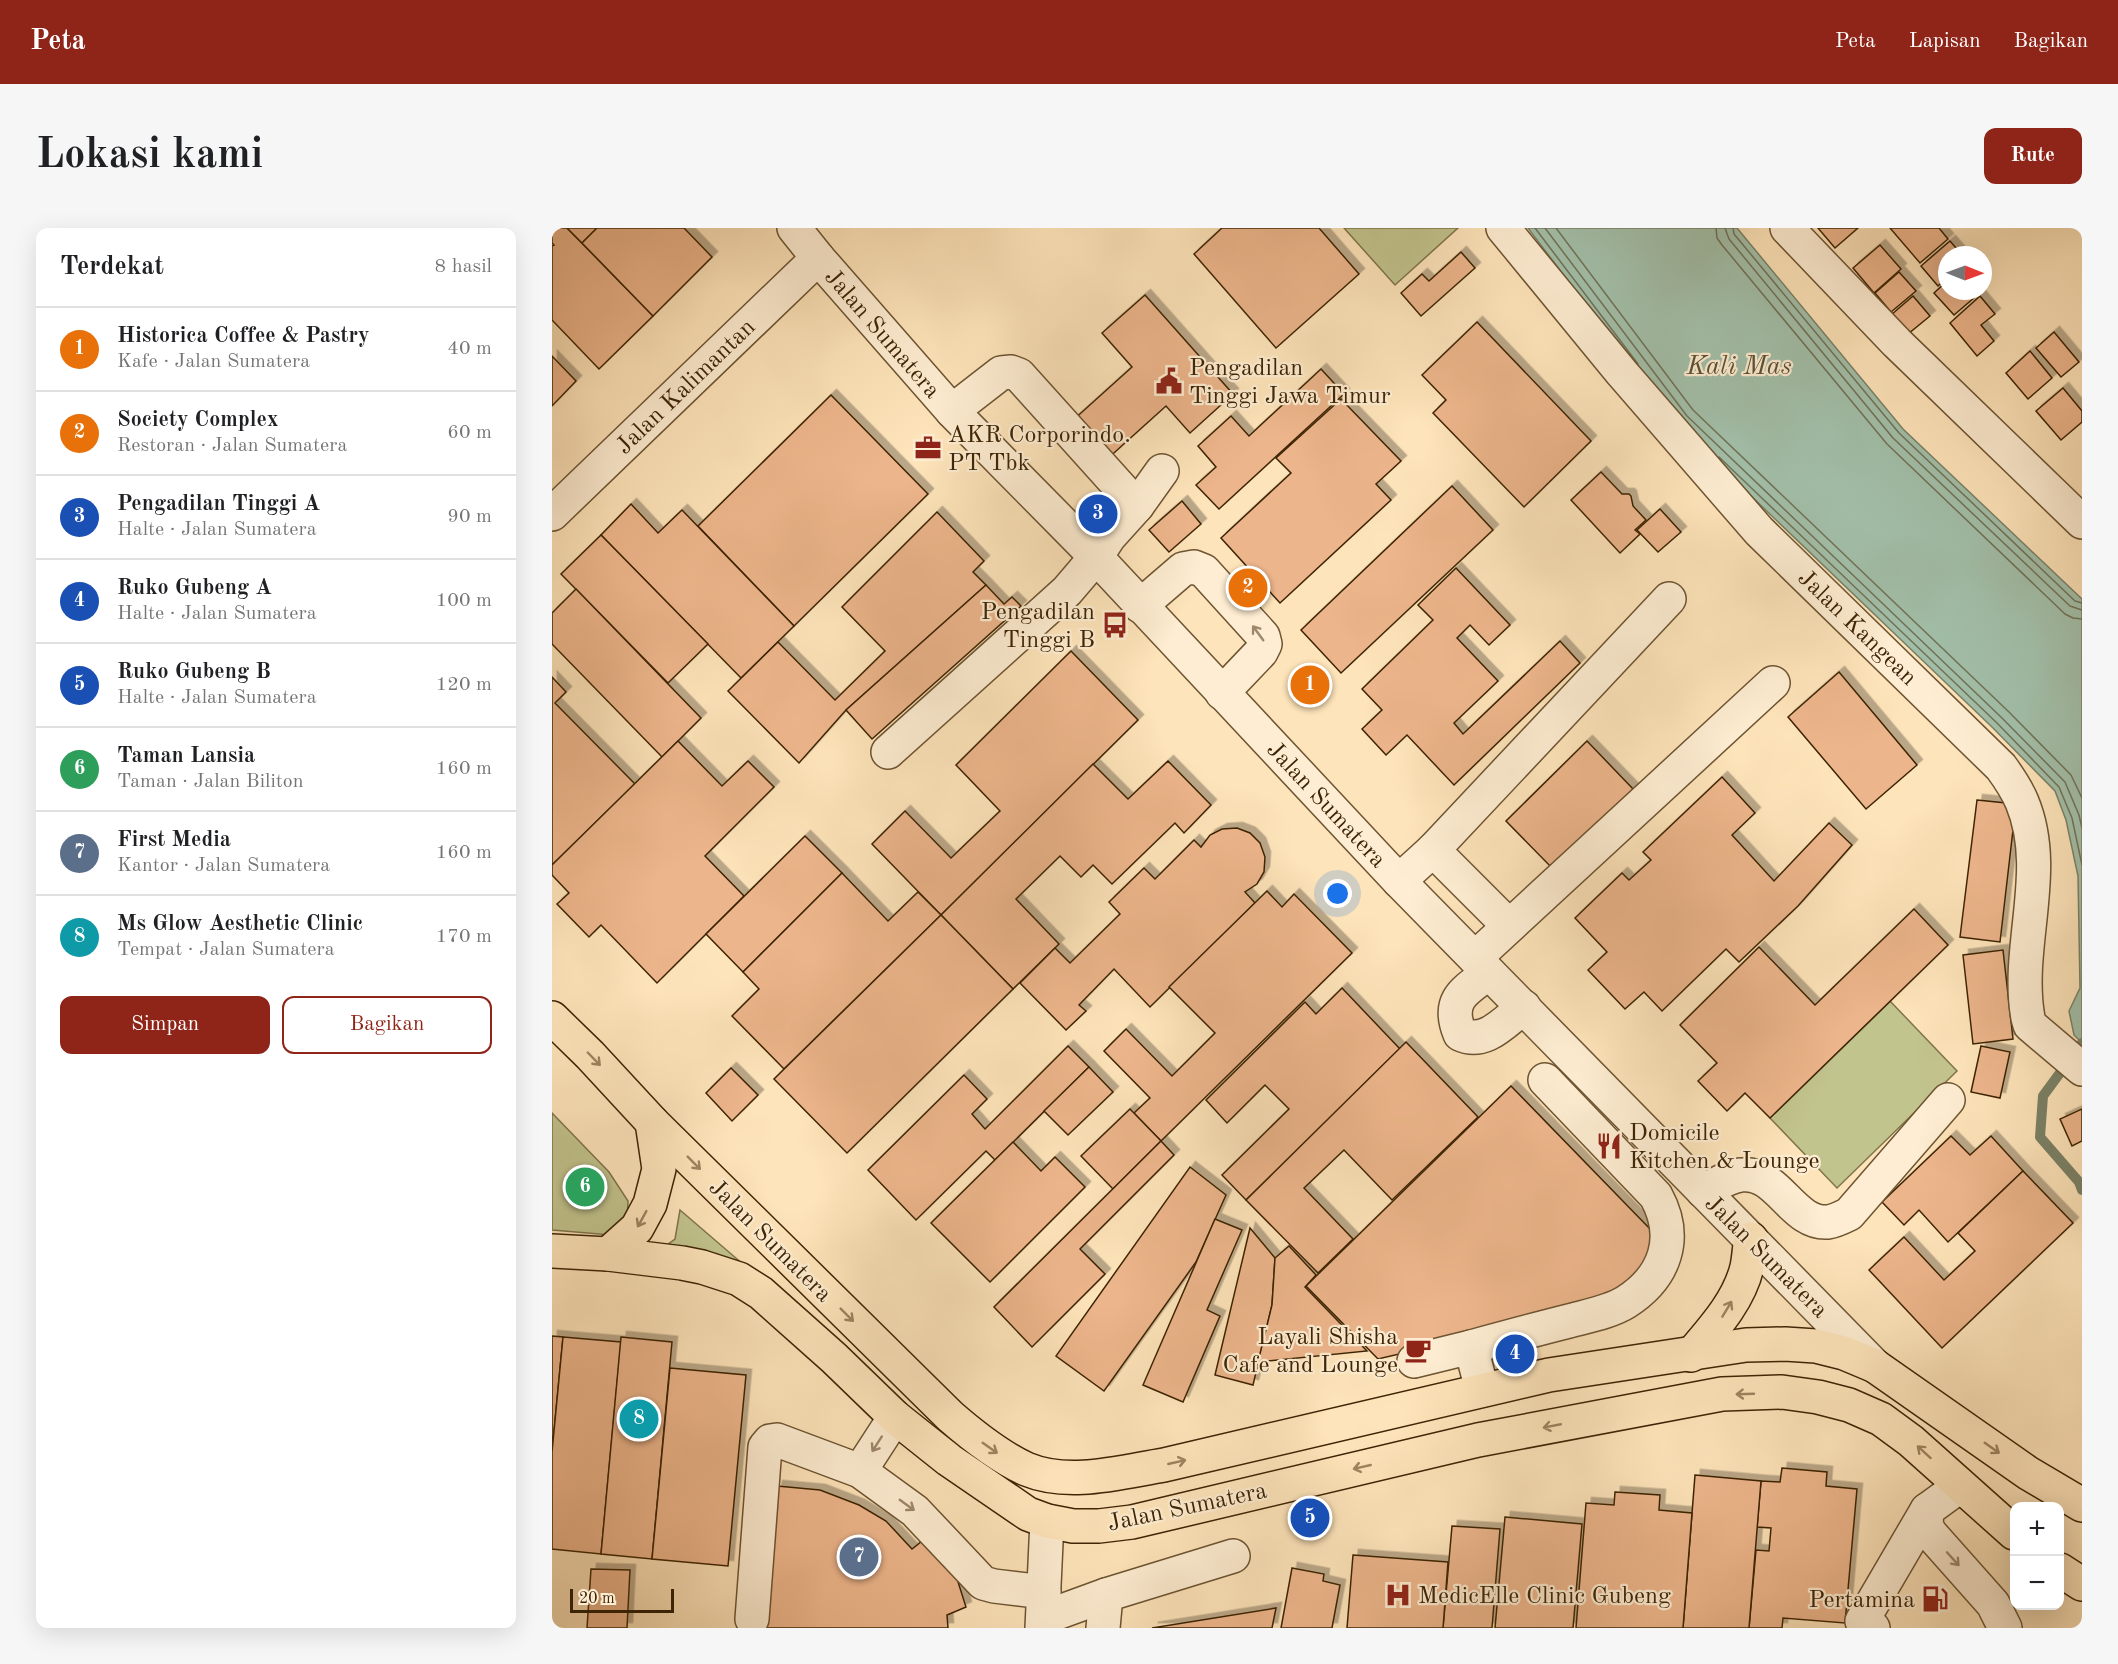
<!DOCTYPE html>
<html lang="id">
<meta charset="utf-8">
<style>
body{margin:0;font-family:"Old Standard TT",serif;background:#f6f6f6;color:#202124}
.controls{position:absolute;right:18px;bottom:18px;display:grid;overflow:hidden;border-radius:12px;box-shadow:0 6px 24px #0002}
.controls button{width:54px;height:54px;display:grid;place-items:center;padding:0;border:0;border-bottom:2px solid #e0e0e0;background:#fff;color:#202124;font:30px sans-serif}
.compass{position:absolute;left:1386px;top:18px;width:54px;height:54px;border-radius:50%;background:#fff;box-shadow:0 6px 24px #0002;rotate:91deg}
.scale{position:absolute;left:18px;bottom:15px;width:104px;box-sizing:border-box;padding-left:6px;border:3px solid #3d2405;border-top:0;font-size:16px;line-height:21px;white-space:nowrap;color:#3d2405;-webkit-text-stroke:4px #feedd2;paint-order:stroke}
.you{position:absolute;left:786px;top:666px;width:21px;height:21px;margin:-15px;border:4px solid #fff;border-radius:50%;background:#1a73e8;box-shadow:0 0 0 9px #1a73e833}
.badge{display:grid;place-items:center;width:39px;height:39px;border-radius:50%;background:#8f2418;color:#fff;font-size:20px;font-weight:700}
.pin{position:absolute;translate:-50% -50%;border:3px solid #fff;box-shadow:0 2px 6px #0006}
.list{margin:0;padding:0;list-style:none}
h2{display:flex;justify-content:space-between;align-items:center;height:78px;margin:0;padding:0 24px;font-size:26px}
h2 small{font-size:20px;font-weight:400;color:#757577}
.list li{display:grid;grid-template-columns:39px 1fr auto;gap:18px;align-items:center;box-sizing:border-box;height:84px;padding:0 24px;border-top:2px solid #e0e0e0}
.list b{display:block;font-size:22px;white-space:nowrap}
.list p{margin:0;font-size:20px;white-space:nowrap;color:#757577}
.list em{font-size:20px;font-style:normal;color:#757577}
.actions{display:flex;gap:12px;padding:18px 24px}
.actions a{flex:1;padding:14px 0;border:2px solid #8f2418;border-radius:12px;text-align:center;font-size:21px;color:#8f2418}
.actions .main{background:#8f2418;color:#fff}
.map{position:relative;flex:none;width:1530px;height:1400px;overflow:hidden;border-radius:12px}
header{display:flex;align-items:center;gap:36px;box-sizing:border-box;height:84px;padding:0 30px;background:#8f2418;color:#fff}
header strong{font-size:28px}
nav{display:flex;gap:33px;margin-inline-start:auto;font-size:21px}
.intro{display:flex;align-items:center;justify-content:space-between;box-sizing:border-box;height:144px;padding:0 36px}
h1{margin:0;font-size:42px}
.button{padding:15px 27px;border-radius:12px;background:#8f2418;color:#fff;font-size:21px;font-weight:700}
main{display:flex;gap:36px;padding:0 36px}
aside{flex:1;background:#fff;border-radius:12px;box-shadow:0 6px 24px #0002}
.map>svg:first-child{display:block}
.green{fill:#c2c48e;stroke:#80744a;stroke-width:1.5}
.water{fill:#a2bfa9;stroke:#7a8167;stroke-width:1.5}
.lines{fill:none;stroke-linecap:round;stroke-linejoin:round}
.shore{stroke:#707257;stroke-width:1.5}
.stream{stroke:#7a8167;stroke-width:10}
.building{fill:#edb58b;stroke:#3d2405;stroke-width:1.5;filter:url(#shadow)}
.minor-casing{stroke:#6d5432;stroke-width:36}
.highway-casing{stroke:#3d2405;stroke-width:36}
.minor{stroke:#feedd2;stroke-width:33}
.highway{stroke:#fee4ba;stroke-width:33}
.oneway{stroke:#9e886c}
.oneway2{stroke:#9e8460}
.labels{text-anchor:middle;stroke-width:4.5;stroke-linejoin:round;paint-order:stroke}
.street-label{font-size:24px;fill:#3d2405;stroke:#feedd2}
.poi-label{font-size:24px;fill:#3d2405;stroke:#feedd2;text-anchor:start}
.water-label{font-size:26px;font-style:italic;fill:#5b5236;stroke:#feedd2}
</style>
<header>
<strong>Peta</strong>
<nav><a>Peta</a><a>Lapisan</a><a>Bagikan</a></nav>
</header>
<div class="intro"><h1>Lokasi kami</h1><a class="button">Rute</a></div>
<main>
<aside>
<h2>Terdekat<small>8 hasil</small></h2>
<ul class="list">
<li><span class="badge" style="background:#e8710a">1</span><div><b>Historica Coffee &amp; Pastry</b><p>Kafe · Jalan Sumatera</p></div><em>40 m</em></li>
<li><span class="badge" style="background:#e8710a">2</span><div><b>Society Complex</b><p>Restoran · Jalan Sumatera</p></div><em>60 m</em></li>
<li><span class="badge" style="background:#1a4fb4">3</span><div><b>Pengadilan Tinggi A</b><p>Halte · Jalan Sumatera</p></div><em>90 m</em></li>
<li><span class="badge" style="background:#1a4fb4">4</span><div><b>Ruko Gubeng A</b><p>Halte · Jalan Sumatera</p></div><em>100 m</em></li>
<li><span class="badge" style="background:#1a4fb4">5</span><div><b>Ruko Gubeng B</b><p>Halte · Jalan Sumatera</p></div><em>120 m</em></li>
<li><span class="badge" style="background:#2e9e5b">6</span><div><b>Taman Lansia</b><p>Taman · Jalan Biliton</p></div><em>160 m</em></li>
<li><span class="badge" style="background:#5c6f8a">7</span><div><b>First Media</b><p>Kantor · Jalan Sumatera</p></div><em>160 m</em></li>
<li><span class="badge" style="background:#0f9aa8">8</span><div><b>Ms Glow Aesthetic Clinic</b><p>Tempat · Jalan Sumatera</p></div><em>170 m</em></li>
</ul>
<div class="actions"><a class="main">Simpan</a><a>Bagikan</a></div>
</aside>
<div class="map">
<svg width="1530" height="1400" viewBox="0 0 1530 1400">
<defs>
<filter id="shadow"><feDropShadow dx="5.5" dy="-5.5" stdDeviation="0" flood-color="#0004"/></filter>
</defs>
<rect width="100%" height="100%" fill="#fee4ba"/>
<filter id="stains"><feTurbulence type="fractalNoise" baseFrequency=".00333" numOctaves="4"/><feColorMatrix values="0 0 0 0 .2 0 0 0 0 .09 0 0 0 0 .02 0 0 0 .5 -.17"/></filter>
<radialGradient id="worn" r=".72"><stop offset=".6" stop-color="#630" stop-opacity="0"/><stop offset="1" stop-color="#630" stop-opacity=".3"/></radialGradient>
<g class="green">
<path d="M792,0H906L843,57Z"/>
<path d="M1338,773L1405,843L1285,960L1218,890Z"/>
<path d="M0,885L57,944L76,973L75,996L59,1007L0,1002Z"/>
<path d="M128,982L192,1037L105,1024L123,1011Z"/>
</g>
<path class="water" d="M976,0H1185L1351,201L1530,371V815L1522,807L1517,783L1528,760L1526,648L1514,592L1503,563L1441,500L1125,197Z"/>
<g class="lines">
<g class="shore">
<path d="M983,0L1086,136"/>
<path d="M993,0L1135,188L1450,490L1513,554L1527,587L1530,600"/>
<path d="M1004,0L1141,182L1457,484L1519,547L1530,570"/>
<path d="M1164,0L1165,10L1170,17L1335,216L1513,386L1521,390L1530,391"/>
<path d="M1173,0L1177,11L1341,210L1518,378L1530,382"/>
<path d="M1181,0L1182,6L1347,205L1523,373L1530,375"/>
<path d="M1167,229L1445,495L1507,559L1520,590L1530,637"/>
</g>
<path class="stream" d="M1530,815L1491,868L1488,909L1527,954L1530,962"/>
</g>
<g class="building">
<path d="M0,0H15L101,88L47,141L0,92V18L2,17L0,15Z"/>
<path d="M15,0H45L30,15Z"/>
<path d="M45,0H132L160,29L101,88L30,15Z"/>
<path d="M670,0H767L807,46L724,120L642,26Z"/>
<path d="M1266,0H1306L1283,20Z"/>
<path d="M1338,0H1387L1396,11L1368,35Z"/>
<path d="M1398,13L1410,27H1395V50L1386,58L1369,38Z"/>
<path d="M1328,17L1349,41L1322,65L1301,40Z"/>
<path d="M909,24L923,40L869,88L849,65L870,46L877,53Z"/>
<path d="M1347,44L1364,63L1339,84L1323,65Z"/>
<path d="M1395,53V63H1430L1402,87L1382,65Z"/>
<path d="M593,67L681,166L638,205L614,178L553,233L519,194L580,139L550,105Z"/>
<path d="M1361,68L1378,88L1356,106L1339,87Z"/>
<path d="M1428,68L1443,86L1429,97L1442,113L1425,128L1398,95Z"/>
<path d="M925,94L1039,213L972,279L881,185L894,172L870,147Z"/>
<path d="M1502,104L1527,134L1509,149L1484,120Z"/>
<path d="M1478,123L1500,150L1476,171L1454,145Z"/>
<path d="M0,128L24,153L0,178Z"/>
<path d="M769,141L792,166L667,281L644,257L664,239L646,218L679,188L697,208Z"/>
<path d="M1511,160L1530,183V194L1509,212L1484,183Z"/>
<path d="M279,167L376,266L242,398L146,298Z"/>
<path d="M789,171L849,233L824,256L839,272L728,375L669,310L739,245L724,230Z"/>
<path d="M1049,244L1070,266H1077L1079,268L1081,278L1094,292L1083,302L1088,306L1068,325L1019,272Z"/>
<path d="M900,258L941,302L789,445L749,402Z"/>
<path d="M630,273L649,296L617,324L597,302Z"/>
<path d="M79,276L106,305L130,282L242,398L189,450L49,307Z"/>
<path d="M1108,281L1129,304L1106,324L1085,302Z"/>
<path d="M385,284L432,333L421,344L434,357L294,482L247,535L176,463L226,414L283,472L333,423L290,379Z"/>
<path d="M49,307L156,416L116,455L9,346Z"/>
<path d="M904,340L958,397L937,417L918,397L905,410L946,453L902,495L911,506L1008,413L1028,435L902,557L855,507L834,527L810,501L830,482L810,461L881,392L866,377Z"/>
<path d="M434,357L452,376L460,369L469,378L320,511L294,482Z"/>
<path d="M24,361L149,490L110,529L0,416V385Z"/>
<path d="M519,423L586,492L389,687L320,616L353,583L399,630L448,583L404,537Z"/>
<path d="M1287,444L1365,537L1314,581L1236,489Z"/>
<path d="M0,449L14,464L3,475L83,556L0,637Z"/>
<path d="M126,513L170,558L196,533L222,559L153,628L192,668L105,755L49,697L37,709L5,676L17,665L0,647V637Z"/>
<path d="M1035,513L1083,563L1002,642L954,593Z"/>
<path d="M616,533L659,577L632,605L623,595L560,656L541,637L529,649L508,628L464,671L507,716L461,761L389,687L541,536L576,571Z"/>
<path d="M1170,549L1203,585L1180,607L1222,653L1277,595L1300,617L1246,678L1187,734L1174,721L1110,783L1092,764L1073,781L1036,742L1055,724L1023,690L1070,645L1077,652L1099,632L1091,624Z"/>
<path d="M1425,572L1464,576L1448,714L1408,709Z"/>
<path d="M685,600L698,605L708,615L713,629L712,644L705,656L693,664L703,675L598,779L562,741L527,777L534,783L514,802L468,755L503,720L518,735L568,686L557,674L592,640L603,651L642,612L649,619L658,607L670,601Z"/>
<path d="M253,608L290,645L191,744L154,706Z"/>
<path d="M290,645L336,693L366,664L389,687L232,841L180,788L207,761L191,744Z"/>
<path d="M715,663L730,679L742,666L800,725L609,913L582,885L598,870L552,823L574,801L620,848L663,805L617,759Z"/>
<path d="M1362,681L1396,717L1218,890L1193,865L1175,883L1146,853L1165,835L1128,797L1207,719L1263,777Z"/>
<path d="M389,687L461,761L295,925L222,851Z"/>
<path d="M1451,722L1461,811L1421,816L1411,727Z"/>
<path d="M790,760L848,821L694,972L670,947L737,881L713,857L675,895L654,872L753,774L764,786Z"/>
<path d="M854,814L926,889L840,972L792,922L752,960L801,1011L766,1045L694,972Z"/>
<path d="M516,818L537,839L443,932L434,923L364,992L316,942L412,847L435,871L420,886L433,901Z"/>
<path d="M1429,818L1458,824L1448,870L1419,864Z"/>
<path d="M537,839L561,864L516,907L492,883Z"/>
<path d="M179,840L206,867L180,893L154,865Z"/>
<path d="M959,858L1100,1003L1094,1040L1058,1077L826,1131L754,1058Z"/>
<path d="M578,881L609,913L561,961L529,928Z"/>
<path d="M1530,881V913L1520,918L1508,891Z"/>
<path d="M1399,908L1418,927L1439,908L1471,943L1396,1014L1367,982L1352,997L1330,974Z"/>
<path d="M609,913L622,927L528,1021L553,1046L480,1119L442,1079Z"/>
<path d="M461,914L489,943L503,929L533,959L438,1054L379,995Z"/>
<path d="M638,939L674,967L644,1034L552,1163L504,1128Z"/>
<path d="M1471,943L1521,995L1390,1120L1317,1042L1352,1009L1392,1052L1423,1023L1406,1005Z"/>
<path d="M663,991L690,1002L655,1082L668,1088L631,1174L591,1157Z"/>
<path d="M698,1000L723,1030L720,1077L701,1157L663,1147Z"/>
<path d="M737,1018L764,1047L753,1059L815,1123L706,1134L720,1077L723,1030Z"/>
<path d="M0,1108L11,1109L0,1224Z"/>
<path d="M11,1109L69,1114L49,1326L0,1321V1224Z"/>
<path d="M69,1109L120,1114L100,1331L49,1326Z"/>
<path d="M118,1140L194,1147L176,1338L100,1331Z"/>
<path d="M1230,1240L1275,1244L1274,1258L1305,1261L1293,1395L1231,1390L1230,1400H1197L1204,1322L1217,1323L1219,1300L1205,1299L1209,1253L1228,1254Z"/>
<path d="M1143,1247L1209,1253L1197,1400H1131Z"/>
<path d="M225,1258L268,1262L307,1277L334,1293L360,1321L379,1306L401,1338L414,1379L395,1387L396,1400H212Z"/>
<path d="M1063,1264L1108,1267L1107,1282L1140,1285L1131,1400H1024L1034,1275L1062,1277Z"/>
<path d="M953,1289L1030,1296L1021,1400H943Z"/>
<path d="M900,1298L948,1301L940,1400H891Z"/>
<path d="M801,1327L896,1334L891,1400H795Z"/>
<path d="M740,1340L772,1346L771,1353L788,1357L780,1400H729Z"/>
<path d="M39,1341L78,1342L75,1400H35Z"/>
<path d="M724,1380L720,1400H600Z"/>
</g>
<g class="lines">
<g class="minor-casing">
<g id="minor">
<path d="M242,0L266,30L400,183L544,329L847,653L1323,1138"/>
<path d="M951,0L1070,145L1207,303L1449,539C1457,550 1465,562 1470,574C1499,643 1463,719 1476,790L1478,797L1530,841"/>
<path d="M1235,0L1345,115L1530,294"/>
<path d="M585,278L610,243"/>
<path d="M0,286L266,30"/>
<path d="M588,378L631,341L642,339L652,343L711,408L713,416L709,424L670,465"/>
<path d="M336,524L515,363L544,329L557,309L585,278L467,147L459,144L449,145L400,183"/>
<path d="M881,622L957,698"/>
<path d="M847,653L881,622L1117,371"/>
<path d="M923,730L1221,455"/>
<path d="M937,745C912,763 894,772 908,806C933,818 952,794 972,779"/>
<path d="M1151,963C1162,958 1177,948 1189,947C1226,942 1240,997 1276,994C1283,993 1291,989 1297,986L1396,872"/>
<path d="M862,1133L919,1119"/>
<path d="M930,1162L919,1119C952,1110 985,1101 1017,1093C1035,1088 1058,1084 1074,1074C1113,1049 1127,1010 1104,968L993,852"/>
<path d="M308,1243L343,1189"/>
<path d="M1408,1258L1375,1282L1374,1297L1378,1305L1441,1376L1453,1400"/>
<path d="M491,1390L554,1367"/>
<path d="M200,1391L213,1219L218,1213L225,1212L308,1243L363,1283L431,1355L442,1358L492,1364"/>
<path d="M490,1400L495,1293"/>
<path d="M551,1400L554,1367L681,1328"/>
<path d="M1321,1400L1310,1393L1375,1282"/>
</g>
</g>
<g class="highway-casing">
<g id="highway">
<path d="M0,790L38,827L100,894L398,1188C421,1208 446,1228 474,1241C517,1259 569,1244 612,1237L997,1147L1194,1117L1233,1116L1264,1118L1292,1125L1323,1138L1476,1245L1530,1277"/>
<path d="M0,1023L56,1026L130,1035L150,1039L187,1051L209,1065L282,1130L343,1189L397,1232L476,1286L495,1293L521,1298H547L580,1294L926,1212L1170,1166L1230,1164L1266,1169L1297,1177L1329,1191L1359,1213L1462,1305"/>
<path d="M56,1026L85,1000L98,976L107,941L100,894"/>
<path d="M1139,1127C1161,1101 1187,1073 1195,1039C1197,1030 1197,1021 1199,1011"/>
<path d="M1508,1342L1530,1356"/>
</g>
</g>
<use href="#minor" class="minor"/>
<use href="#highway" class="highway"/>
</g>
<defs><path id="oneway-shaft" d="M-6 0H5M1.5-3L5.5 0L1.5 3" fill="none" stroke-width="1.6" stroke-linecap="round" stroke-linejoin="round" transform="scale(1.5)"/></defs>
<g class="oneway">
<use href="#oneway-shaft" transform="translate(706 405) rotate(-126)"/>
<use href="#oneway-shaft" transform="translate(325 1216) rotate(123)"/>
<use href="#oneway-shaft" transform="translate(355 1277) rotate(36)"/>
<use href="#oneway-shaft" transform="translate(1401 1331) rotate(48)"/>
</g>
<g class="oneway2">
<use href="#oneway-shaft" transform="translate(42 831) rotate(46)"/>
<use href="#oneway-shaft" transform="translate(142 935) rotate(45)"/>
<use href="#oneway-shaft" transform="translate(90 991) rotate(119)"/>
<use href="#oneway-shaft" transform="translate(1175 1081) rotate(-59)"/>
<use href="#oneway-shaft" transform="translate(295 1087) rotate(45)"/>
<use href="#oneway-shaft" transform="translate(1193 1166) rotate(178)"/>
<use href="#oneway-shaft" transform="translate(1000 1198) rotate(169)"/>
<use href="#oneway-shaft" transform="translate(438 1220) rotate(35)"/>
<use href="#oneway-shaft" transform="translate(1440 1220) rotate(35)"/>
<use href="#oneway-shaft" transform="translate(1372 1224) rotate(-138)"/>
<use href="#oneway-shaft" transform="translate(625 1234) rotate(-13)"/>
<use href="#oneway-shaft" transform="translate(810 1239) rotate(167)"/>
</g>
<defs>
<g id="civic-bare" transform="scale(2.07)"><path d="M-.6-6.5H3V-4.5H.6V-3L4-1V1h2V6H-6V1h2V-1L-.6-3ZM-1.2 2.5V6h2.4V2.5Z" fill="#8f2418" stroke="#feedd2" stroke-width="2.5" paint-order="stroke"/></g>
<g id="office-bare" transform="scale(2.07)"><path d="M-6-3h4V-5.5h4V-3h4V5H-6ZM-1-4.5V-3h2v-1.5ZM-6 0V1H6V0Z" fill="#8f2418" stroke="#feedd2" stroke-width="2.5" paint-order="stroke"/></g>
<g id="bus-bare" transform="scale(2.07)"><path d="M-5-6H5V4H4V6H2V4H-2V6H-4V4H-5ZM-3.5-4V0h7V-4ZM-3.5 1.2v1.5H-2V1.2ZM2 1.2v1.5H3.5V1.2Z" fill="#8f2418" stroke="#feedd2" stroke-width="2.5" paint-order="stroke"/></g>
<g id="restaurant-bare" transform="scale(2.07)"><path d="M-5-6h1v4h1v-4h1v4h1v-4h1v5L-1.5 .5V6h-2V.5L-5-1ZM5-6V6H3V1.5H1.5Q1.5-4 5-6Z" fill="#8f2418" stroke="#feedd2" stroke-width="2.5" paint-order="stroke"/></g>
<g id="cafe-bare" transform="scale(2.07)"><path d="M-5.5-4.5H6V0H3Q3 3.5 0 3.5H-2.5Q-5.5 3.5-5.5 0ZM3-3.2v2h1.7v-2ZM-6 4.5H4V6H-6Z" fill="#8f2418" stroke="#feedd2" stroke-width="2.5" paint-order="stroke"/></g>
<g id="hospital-bare" transform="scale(2.07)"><path d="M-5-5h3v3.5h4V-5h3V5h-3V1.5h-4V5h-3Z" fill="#8f2418" stroke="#feedd2" stroke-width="2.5" paint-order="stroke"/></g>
<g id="fuel-bare" transform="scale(2.07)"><path d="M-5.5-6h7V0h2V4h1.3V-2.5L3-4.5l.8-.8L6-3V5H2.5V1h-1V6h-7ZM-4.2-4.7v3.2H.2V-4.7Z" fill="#8f2418" stroke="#feedd2" stroke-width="2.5" paint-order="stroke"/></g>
</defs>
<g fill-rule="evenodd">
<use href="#civic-bare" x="617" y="153"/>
<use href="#office-bare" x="376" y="220"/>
<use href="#bus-bare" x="563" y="397"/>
<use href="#restaurant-bare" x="1057" y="918"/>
<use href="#cafe-bare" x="866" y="1122"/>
<use href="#hospital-bare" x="846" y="1367"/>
<use href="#fuel-bare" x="1383" y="1371"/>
</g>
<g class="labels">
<g class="street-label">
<text transform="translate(331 105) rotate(49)" y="8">Jalan Sumatera</text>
<text transform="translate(133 158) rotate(-44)" y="8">Jalan Kalimantan</text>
<text transform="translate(1306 399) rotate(44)" y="8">Jalan Kangean</text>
<text transform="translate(775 576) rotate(47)" y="8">Jalan Sumatera</text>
<text transform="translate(219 1012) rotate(45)" y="8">Jalan Sumatera</text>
<text transform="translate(1215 1028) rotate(45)" y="8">Jalan Sumatera</text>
<text transform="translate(635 1278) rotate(-12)" y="8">Jalan Sumatera</text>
</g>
<g class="poi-label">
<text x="637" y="147">Pengadilan<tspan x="637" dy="28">Tinggi Jawa Timur</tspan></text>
<text x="396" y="214">AKR Corporindo.<tspan x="396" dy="28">PT Tbk</tspan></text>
<text x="543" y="391" text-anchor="end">Pengadilan<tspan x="543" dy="28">Tinggi B</tspan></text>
<text x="1077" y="912">Domicile<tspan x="1077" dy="28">Kitchen &amp; Lounge</tspan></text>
<text x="846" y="1116" text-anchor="end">Layali Shisha<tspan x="846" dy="28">Cafe and Lounge</tspan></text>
<text x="866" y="1375">MedicElle Clinic Gubeng</text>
<text x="1363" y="1379" text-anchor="end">Pertamina</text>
</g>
<g class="water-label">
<text x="1187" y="146">Kali Mas</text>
</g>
</g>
<rect width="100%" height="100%" filter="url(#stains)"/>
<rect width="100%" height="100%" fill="url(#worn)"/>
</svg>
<div class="controls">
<button>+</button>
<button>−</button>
</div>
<svg class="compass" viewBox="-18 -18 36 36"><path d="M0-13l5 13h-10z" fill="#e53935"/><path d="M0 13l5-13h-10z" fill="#757577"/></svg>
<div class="scale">20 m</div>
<div class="you"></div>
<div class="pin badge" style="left:758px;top:457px;background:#e8710a">1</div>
<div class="pin badge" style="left:696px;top:360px;background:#e8710a">2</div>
<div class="pin badge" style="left:546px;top:286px;background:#1a4fb4">3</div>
<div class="pin badge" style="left:963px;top:1126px;background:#1a4fb4">4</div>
<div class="pin badge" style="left:758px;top:1290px;background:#1a4fb4">5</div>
<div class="pin badge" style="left:33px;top:959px;background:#2e9e5b">6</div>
<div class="pin badge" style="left:307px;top:1329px;background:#5c6f8a">7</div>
<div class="pin badge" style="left:87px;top:1191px;background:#0f9aa8">8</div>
</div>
</main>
